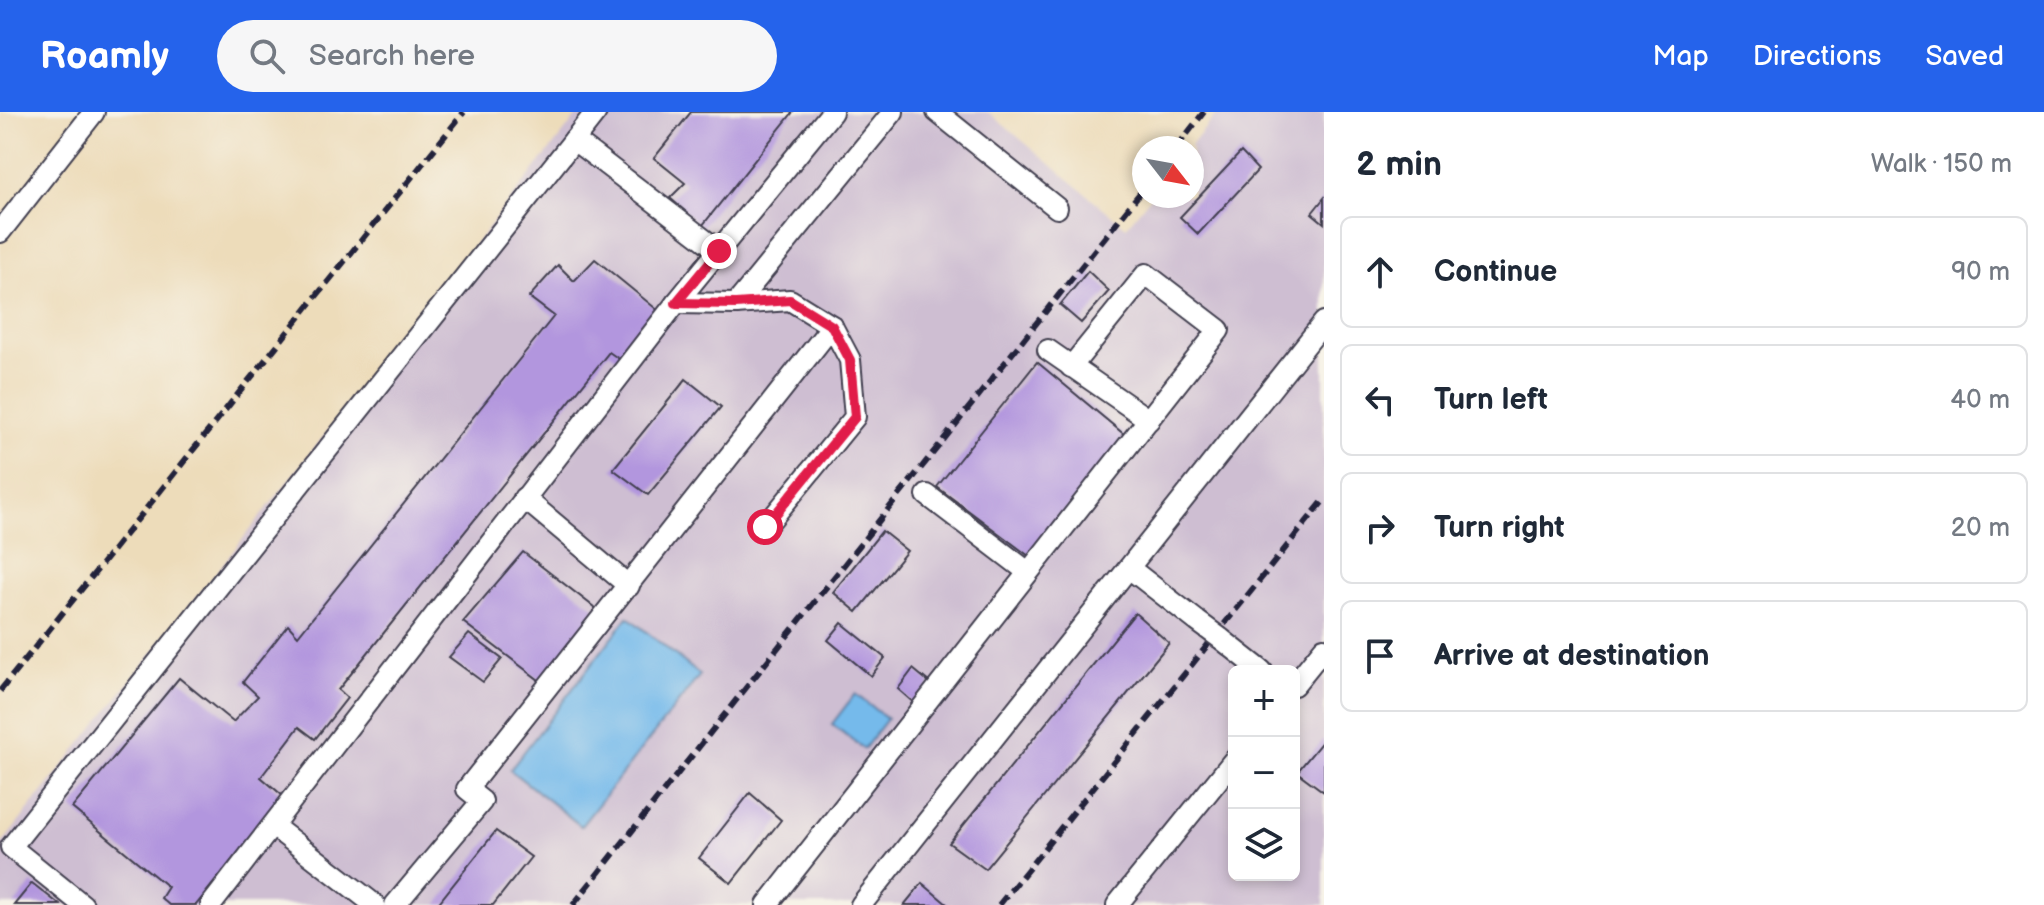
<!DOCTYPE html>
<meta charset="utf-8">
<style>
body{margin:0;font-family:"Balsamiq Sans",sans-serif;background:#f6f6f7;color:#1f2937}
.controls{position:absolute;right:24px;bottom:24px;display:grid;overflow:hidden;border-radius:12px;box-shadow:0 4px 12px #0003}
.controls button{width:72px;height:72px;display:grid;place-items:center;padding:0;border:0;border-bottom:2px solid #e0e1e3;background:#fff;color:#1f2937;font:40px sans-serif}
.compass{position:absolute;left:1132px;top:24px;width:72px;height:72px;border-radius:50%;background:#fff;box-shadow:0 4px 12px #0003;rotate:121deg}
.stop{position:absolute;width:24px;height:24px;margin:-18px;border:6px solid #e11d48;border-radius:50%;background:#fff}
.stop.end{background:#e11d48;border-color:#fff;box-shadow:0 2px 8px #0008}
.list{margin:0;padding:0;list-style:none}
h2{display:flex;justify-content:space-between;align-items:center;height:104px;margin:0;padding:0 32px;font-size:34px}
h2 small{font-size:26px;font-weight:400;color:#747a83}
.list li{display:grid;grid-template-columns:52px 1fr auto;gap:24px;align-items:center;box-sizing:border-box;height:112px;margin:0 16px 16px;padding:0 16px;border:2px solid #e0e1e3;border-radius:12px}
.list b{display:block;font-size:30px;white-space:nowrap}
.list em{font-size:26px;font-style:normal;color:#747a83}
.icon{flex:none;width:44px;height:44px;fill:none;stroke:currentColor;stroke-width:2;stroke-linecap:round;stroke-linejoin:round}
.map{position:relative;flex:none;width:1324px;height:793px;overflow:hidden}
header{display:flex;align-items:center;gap:48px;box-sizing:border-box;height:112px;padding:0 40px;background:#2563eb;color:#fff}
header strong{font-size:38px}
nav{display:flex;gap:44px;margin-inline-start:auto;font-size:28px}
.search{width:560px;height:72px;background:#f6f6f7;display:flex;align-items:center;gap:20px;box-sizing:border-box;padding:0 28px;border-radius:44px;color:#747a83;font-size:30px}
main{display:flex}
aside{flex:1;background:#fff}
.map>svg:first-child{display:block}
.industrial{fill:#cebed2;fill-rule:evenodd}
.water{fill:#74baeb;stroke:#4b6e93;stroke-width:2}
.building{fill:#b296de}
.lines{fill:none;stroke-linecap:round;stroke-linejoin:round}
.minor-casing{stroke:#403e4e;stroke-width:24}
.minor{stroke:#fff;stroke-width:20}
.rail{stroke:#22223b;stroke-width:6;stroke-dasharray:12 6;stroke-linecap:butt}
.minor-bridge-casing{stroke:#403e4e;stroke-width:24;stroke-linecap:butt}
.minor-bridge{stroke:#fff;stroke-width:20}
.route{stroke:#e11d48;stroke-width:10}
</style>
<header>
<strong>Roamly</strong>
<div class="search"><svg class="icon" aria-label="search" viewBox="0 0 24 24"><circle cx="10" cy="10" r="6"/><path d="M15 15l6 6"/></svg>Search here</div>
<nav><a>Map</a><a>Directions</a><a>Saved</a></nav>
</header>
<main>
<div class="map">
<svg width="1324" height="793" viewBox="0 0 1324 793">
<rect width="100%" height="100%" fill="#f7f3e8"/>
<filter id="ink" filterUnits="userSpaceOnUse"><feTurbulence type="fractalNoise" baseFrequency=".0125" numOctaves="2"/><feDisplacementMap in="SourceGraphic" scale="16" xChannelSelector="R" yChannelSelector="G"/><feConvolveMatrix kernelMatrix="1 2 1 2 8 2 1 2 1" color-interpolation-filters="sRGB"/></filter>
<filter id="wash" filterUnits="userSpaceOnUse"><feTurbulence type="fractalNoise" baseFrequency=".006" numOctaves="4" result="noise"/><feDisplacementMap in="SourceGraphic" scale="32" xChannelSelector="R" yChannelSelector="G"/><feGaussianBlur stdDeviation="1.8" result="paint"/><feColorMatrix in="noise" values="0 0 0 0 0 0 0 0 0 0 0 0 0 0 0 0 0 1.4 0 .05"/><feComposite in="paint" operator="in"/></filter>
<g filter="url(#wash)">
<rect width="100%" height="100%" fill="#eddcba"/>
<path class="industrial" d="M580,0H988L1126,115L1151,84H1192V36H1189L1218,0H1324V793H0V734ZM1234,559H1294V763H1234Z"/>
<g class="water">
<path d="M628,505L700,563L581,714L510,658Z"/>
<path d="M855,582L887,607L864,637L832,612Z"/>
</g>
<g id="blocks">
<g class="building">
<path d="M691,0H793L702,114L670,86L685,71L654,46Z"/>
<path d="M1241,40L1258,58L1198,122L1180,105Z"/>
<path d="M1324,86V111L1312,101Z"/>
<path d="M595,147L660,200L619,247L609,240L338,578L347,586L315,627L299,615L261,665L283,684L196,793H169L161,786L168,775L72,696L179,566L233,610L258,584L243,570L288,513L298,524L554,204L529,185L558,153L574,169Z"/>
<path d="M1088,159L1109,179L1081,211L1060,193Z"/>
<path d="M1037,250L1126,324L1029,444L937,375Z"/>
<path d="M686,267L721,295L648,383L613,357Z"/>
<path d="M882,419L907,439L857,500L833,480Z"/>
<path d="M523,440L599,499L543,571L463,510Z"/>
<path d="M1135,501L1169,531L985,757L949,731Z"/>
<path d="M842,511L885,546L871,564L828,528Z"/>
<path d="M469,522L502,547L483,570L449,545Z"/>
<path d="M913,557L930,571L915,592L898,577Z"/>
<path d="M1324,627V680L1297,660Z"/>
<path d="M750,681L781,708L731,771L699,746Z"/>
<path d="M496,719L531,745L493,793H437Z"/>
<path d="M32,771L60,793H14Z"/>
<path d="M922,771L948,793H904Z"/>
</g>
</g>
</g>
<g filter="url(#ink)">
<use href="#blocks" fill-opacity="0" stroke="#403e4e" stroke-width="2"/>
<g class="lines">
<g class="minor-casing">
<g id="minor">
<path d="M937,0L1057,96"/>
<path d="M574,28L596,0"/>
<path d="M0,120L94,0"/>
<path d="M736,192L893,0"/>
<path d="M1048,238L1149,308"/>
<path d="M927,383L1028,460"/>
<path d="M524,386L629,474"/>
<path d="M765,415L855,305L850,248L832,214"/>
<path d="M1129,456L1197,509"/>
<path d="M1220,526L1262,559"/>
<path d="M1294,573L1324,536"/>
<path d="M273,714L375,793"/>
<path d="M83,793L11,735L574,28L719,139"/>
<path d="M211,793L676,191L832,0"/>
<path d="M395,793L482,689L467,677L832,214L790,188L736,192L676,191"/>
<path d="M767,793L1219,218L1146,162L1071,255"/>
<path d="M861,793L1324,210"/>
<path d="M1117,793L1234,648"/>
</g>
</g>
<use href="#minor" class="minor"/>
<g class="rail">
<path d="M1176,36L1204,0"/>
<path d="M0,579L464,0"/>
<path d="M573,793L1144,76"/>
<path d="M999,793L1324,388"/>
</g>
<g class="minor-bridge-casing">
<path id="minor-bridge" d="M1197,509L1220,526"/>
</g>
<use href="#minor-bridge" class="minor-bridge"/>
</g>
</g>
<g class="lines" filter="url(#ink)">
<path class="route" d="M719,139L676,191L736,192L790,188L832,214L850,248L855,305L765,415"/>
</g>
</svg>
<div class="controls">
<button>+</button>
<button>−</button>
<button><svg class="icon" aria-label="layers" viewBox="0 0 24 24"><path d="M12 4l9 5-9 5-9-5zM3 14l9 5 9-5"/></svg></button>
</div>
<svg class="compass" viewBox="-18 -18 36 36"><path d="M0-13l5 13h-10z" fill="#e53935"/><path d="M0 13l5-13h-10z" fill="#747a83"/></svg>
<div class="stop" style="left:765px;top:415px"></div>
<div class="stop end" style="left:719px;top:139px"></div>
</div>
<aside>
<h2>2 min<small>Walk · 150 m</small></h2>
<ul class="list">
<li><svg class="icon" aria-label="ahead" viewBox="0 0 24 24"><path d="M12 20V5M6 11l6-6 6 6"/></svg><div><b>Continue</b></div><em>90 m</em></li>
<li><svg class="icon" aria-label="left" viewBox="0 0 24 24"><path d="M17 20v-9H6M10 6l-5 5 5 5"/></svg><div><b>Turn left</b></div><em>40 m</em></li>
<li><svg class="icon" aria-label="right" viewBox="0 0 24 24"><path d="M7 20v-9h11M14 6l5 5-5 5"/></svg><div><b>Turn right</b></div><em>20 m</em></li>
<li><svg class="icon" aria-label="arrive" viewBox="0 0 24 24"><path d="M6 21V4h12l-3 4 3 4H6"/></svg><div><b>Arrive at destination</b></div></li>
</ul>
</aside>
</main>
